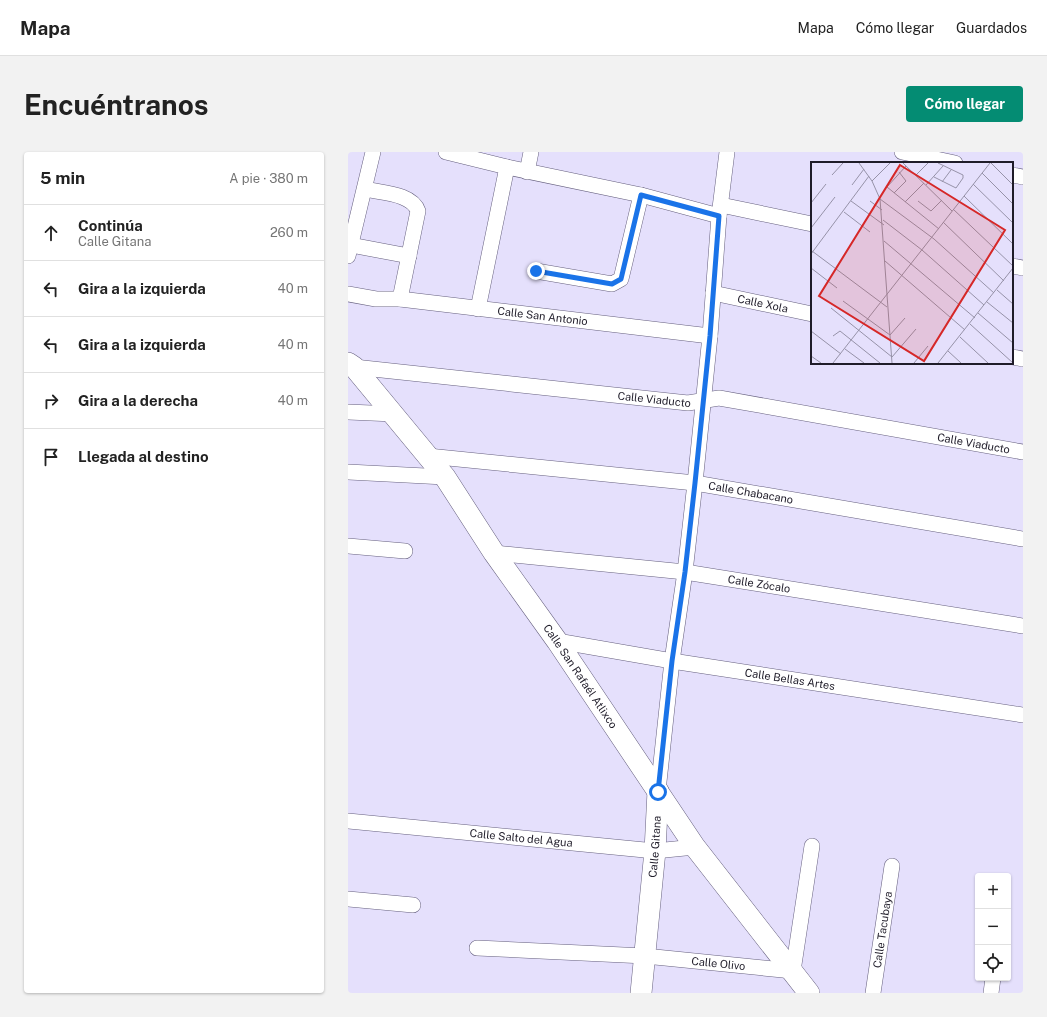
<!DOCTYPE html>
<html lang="es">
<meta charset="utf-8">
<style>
body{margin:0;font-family:"Public Sans",sans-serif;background:#f2f2f2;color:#222}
.controls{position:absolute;right:12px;bottom:12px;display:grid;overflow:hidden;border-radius:4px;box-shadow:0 1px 3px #0004}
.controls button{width:36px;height:36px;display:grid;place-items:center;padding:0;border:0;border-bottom:1px solid #e0e0e0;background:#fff;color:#222;font:20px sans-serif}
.stop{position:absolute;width:12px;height:12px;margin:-9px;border:3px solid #1a73e8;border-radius:50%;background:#fff}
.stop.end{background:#1a73e8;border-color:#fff;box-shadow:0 1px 4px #0008}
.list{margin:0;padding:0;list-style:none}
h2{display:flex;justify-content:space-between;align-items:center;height:52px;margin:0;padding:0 16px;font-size:17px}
h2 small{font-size:13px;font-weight:400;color:#767676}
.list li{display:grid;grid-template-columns:26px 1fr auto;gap:12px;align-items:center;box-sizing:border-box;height:56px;padding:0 16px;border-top:1px solid #e0e0e0}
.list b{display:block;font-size:15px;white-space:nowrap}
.list p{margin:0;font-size:13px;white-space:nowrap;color:#767676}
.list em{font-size:13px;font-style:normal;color:#767676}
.icon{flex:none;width:22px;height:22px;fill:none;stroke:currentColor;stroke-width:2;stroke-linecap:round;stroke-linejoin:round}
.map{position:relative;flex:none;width:675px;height:841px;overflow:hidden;border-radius:4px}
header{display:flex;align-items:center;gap:24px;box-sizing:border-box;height:56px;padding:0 20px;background:#fff;border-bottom:1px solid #e0e0e0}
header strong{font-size:19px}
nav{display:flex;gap:22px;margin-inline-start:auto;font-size:14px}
.intro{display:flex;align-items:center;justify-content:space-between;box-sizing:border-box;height:96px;padding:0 24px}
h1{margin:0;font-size:28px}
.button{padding:10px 18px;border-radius:4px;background:#048c73;color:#fff;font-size:14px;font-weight:700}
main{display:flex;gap:24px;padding:0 24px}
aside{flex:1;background:#fff;border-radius:4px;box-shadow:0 1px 3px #0004}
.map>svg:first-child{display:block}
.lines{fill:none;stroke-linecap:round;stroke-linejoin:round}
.street-casing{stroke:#66607f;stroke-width:16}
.secondary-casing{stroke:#66607f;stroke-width:22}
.street{stroke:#fff;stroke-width:15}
.secondary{stroke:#fff;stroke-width:21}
.route{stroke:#1a73e8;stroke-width:5}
.labels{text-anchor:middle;stroke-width:3;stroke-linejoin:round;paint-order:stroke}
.street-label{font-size:11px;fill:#1f1c29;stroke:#fff}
.inset-road{fill:none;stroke:#9692a8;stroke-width:1}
.view{fill:#d62828;fill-opacity:0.15;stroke:#d62828;stroke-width:2}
.inset-edge{fill:none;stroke:#1f1c29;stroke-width:2}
</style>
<header>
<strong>Mapa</strong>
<nav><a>Mapa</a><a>Cómo llegar</a><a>Guardados</a></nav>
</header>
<div class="intro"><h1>Encuéntranos</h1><a class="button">Cómo llegar</a></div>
<main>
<aside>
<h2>5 min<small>A pie · 380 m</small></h2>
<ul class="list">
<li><svg class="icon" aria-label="ahead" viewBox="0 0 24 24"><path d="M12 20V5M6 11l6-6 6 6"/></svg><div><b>Continúa</b><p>Calle Gitana</p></div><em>260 m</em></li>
<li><svg class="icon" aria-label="left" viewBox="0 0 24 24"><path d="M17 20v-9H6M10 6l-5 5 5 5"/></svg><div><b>Gira a la izquierda</b></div><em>40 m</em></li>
<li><svg class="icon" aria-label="left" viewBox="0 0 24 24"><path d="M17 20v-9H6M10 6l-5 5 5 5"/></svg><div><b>Gira a la izquierda</b></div><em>40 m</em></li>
<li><svg class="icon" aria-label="right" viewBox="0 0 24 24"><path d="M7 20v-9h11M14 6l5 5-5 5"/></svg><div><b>Gira a la derecha</b></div><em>40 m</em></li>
<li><svg class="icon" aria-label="arrive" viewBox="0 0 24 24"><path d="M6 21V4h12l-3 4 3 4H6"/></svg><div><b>Llegada al destino</b></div></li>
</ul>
</aside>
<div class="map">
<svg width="675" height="841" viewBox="0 0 675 841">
<rect width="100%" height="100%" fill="#e5e0fc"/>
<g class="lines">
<g class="street-casing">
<g id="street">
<path d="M98,0L159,15L293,43L371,64"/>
<path d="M554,0L607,11"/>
<path d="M179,20L183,0"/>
<path d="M664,23L675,25"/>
<path d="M17,37C33,41 64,41 70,59L52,147"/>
<path d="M373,53L464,72"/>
<path d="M3,93L61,104"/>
<path d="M0,104L25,0"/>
<path d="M664,114L675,116"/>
<path d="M188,119L264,132L273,127L293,43"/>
<path id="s1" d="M365,141L464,162"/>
<path id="s2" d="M0,142L28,147H52L362,184"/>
<path d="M130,157L159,15"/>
<path d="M664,205L675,207"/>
<path id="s3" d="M6,215L340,251L371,246L675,300"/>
<path d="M0,260L46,262"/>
<path id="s4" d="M80,304L347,331L675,387"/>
<path d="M0,320L97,325"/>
<path d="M0,394L57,399"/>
<path id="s5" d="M146,401L337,420L675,474"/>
<path id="s6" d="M209,489L324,509L675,563"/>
<path d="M310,639L324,509L337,420L347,331L362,184L371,64L379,0"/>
<path id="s7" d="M0,669L307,699L347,695"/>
<path d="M0,747L65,753"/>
<path id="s8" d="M129,796L297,804L445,819L464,694"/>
<path id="s9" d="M525,841L544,714"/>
<path d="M643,841L645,826"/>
</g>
</g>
<g class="secondary-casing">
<g id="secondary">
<path id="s10" d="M0,211L6,215L97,325L146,401L209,489L347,695L461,841"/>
<path id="s11" d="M293,841L307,699L310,639"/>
</g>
</g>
<use href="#street" class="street"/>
<use href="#secondary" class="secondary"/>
</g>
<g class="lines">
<path class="route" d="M188,119L264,132L273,127L293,43L371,64L362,184L347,331L337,420L324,509L310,640"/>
</g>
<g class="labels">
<g class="street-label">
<text dy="4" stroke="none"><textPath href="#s1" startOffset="51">Calle Xola</textPath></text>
<text dy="4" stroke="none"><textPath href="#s2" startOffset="196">Calle San Antonio</textPath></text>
<text dy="4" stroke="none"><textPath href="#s3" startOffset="302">Calle Viaducto</textPath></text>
<text dy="4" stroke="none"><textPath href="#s3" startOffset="626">Calle Viaducto</textPath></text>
<text dy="4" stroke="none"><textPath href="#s4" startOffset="325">Calle Chabacano</textPath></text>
<text dy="4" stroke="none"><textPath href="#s5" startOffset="267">Calle Zócalo</textPath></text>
<text dy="4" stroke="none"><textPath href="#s10" startOffset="391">Calle San Rafaél Atlixco</textPath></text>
<text dy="4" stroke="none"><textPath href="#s6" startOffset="236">Calle Bellas Artes</textPath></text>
<text dy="4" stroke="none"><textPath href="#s7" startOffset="174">Calle Salto del Agua</textPath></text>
<text dy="4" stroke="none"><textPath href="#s11" startOffset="147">Calle Gitana</textPath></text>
<text dy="4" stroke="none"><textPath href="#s9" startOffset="64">Calle Tacubaya</textPath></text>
<text dy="4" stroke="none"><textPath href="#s8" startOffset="242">Calle Olivo</textPath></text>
</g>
</g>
<g transform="translate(463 10)">
<rect width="202" height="202" fill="#e5e0fc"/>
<path class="inset-road" d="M48,1L61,19L69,37L81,201M92,1L141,49M180,1L202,23M95,4L76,25L128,67M171,11L202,42M21,13L32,1M105,13L117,1M123,15L145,26L152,16V13L127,1M61,19L79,1M131,20L140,8M162,22L202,61M41,23L53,7M115,23L132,4M83,31L95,19L88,10M153,34L202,82M69,37L123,77L183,131M40,39L73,63M59,39L71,48M107,39L120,49L131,38M94,40L113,21M0,41L15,22M142,47L202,104M33,50L59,70M72,58L111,88L173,143M132,60L193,119M0,66L24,35M73,79L164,156M1,89L76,145M0,92L58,14M74,99L154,168M0,106L26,126M186,128L202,142M32,139L79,173L94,156M176,140L202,161M20,146L81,195L105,167M167,151L202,181M159,162L202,201M0,169L30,192M22,174L29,169L69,201M149,175L177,201M34,187L53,201M137,189L150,201M0,194L10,201M22,201L179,1M103,201L117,184M127,201L202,106"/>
<path class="view" d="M89,3L194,68L113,199L8,134Z"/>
<rect width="202" height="202" class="inset-edge"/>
</g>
</svg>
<div class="controls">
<button>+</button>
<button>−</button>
<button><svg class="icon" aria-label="locate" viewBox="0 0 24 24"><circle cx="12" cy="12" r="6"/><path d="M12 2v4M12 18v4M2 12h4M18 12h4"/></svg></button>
</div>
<div class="stop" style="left:310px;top:640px"></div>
<div class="stop end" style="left:188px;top:119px"></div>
</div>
</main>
